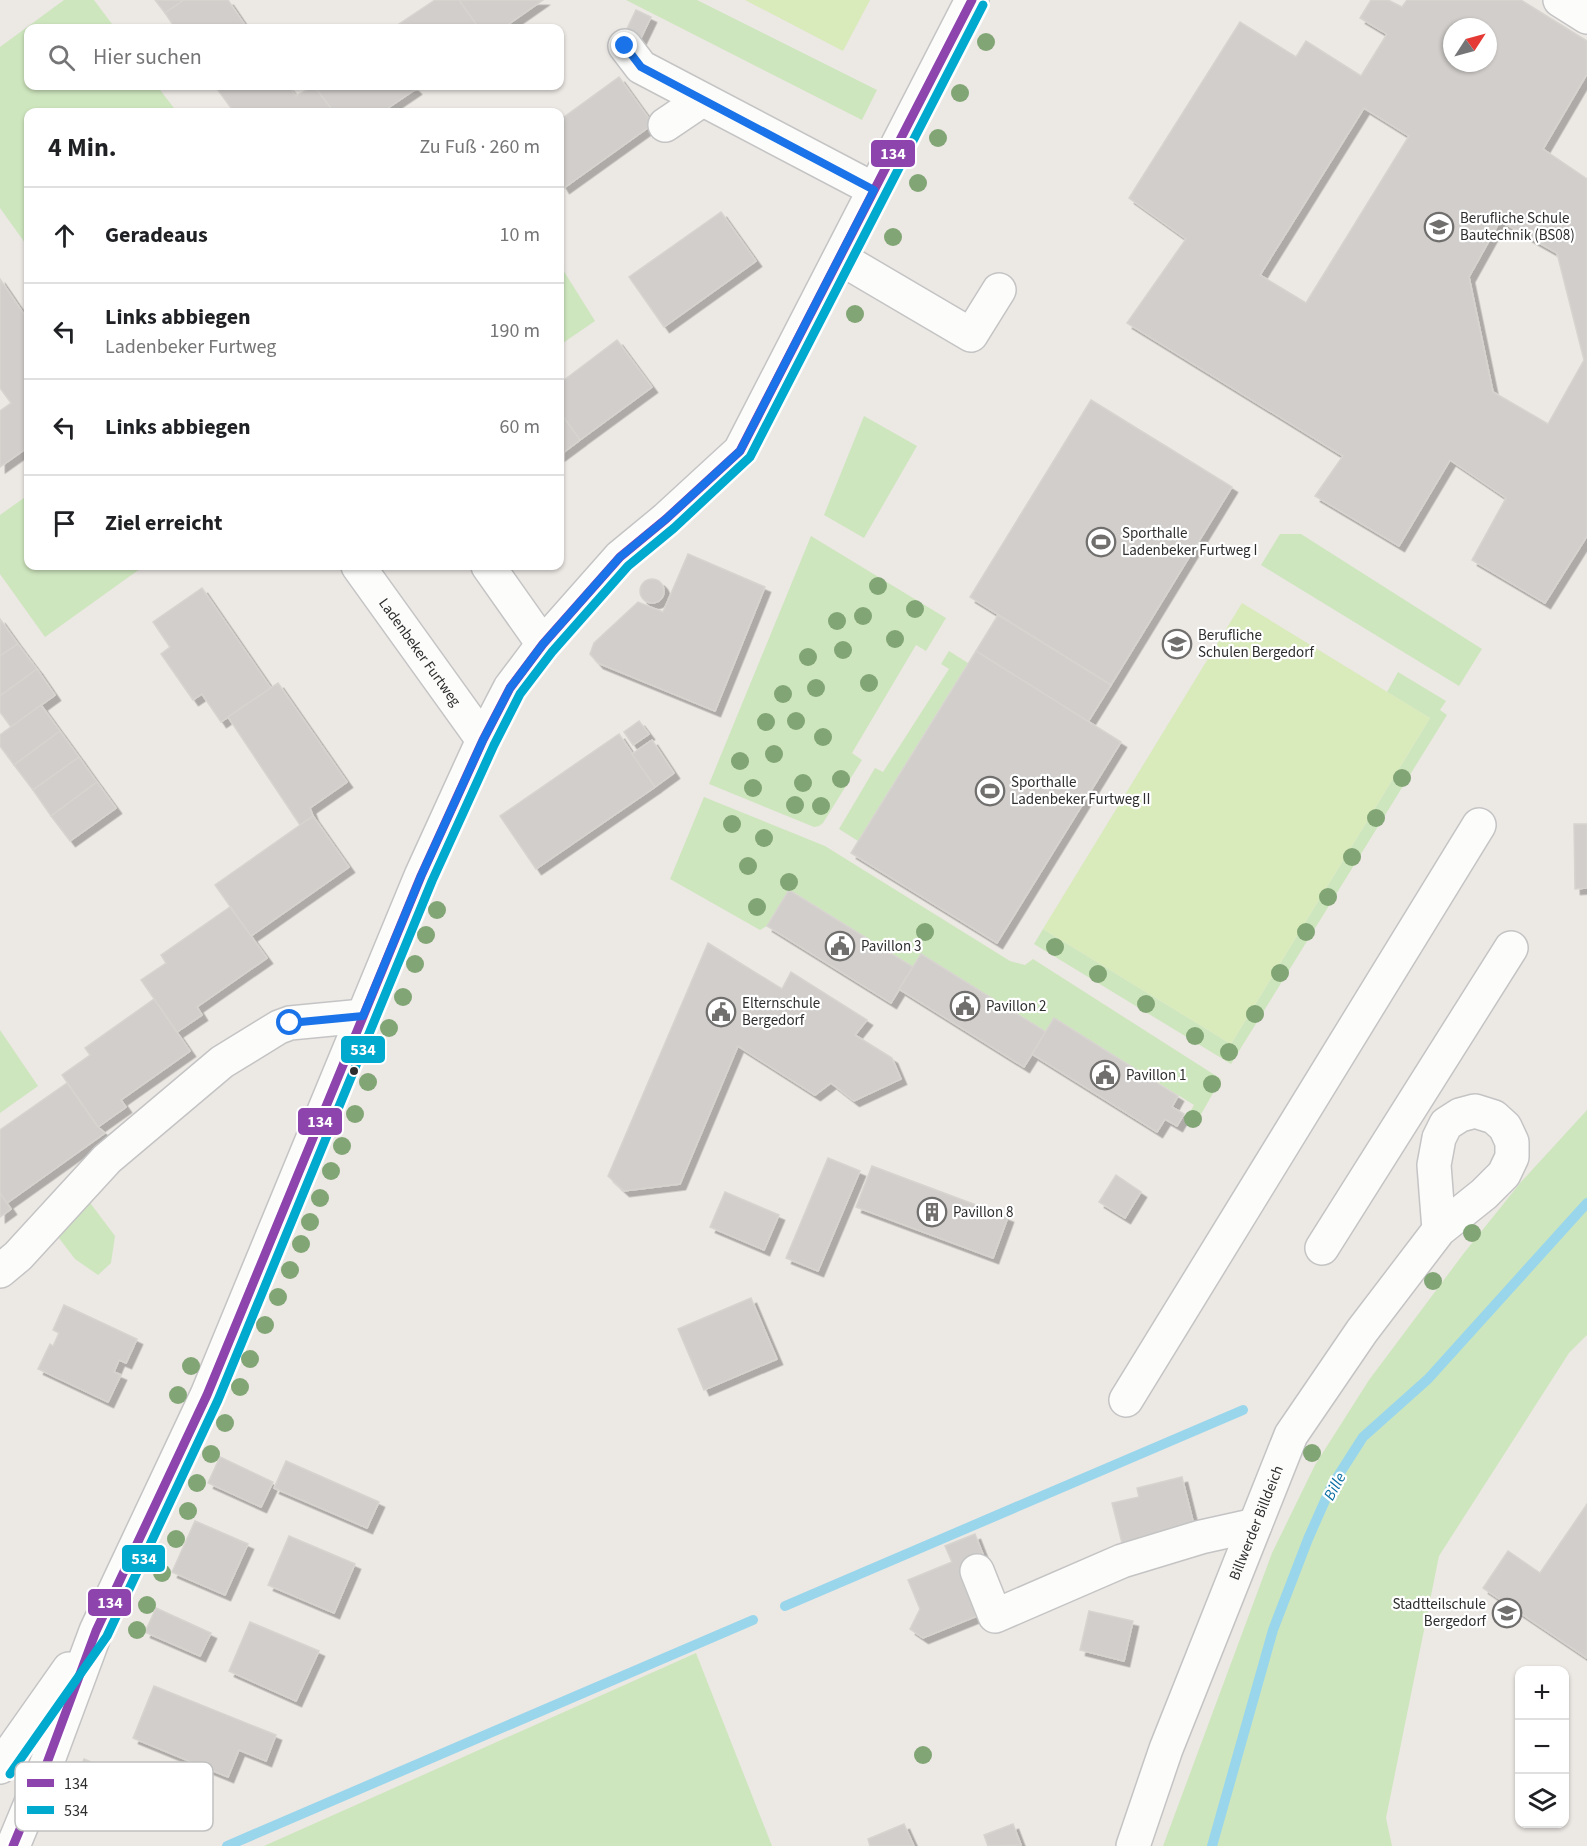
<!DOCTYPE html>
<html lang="de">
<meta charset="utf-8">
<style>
body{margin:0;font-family:"Source Sans 3",sans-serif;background:#f2f2f2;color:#202124}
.controls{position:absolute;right:18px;bottom:18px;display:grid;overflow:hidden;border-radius:12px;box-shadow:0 2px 4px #0004}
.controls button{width:54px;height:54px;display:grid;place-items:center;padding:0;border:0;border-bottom:2px solid #e0e0e0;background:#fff;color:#202124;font:30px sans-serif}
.compass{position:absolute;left:1443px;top:18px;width:54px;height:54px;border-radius:50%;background:#fff;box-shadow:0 2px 4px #0004;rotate:54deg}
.stop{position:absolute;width:18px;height:18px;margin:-14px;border:4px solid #1a73e8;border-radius:50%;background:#fff}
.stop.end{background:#1a73e8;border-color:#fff;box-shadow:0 2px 6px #0008}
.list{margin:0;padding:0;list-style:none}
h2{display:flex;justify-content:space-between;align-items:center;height:78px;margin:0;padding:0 24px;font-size:26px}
h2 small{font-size:20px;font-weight:400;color:#757577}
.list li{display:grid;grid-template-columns:39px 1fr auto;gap:18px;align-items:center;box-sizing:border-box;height:96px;padding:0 24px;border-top:2px solid #e0e0e0}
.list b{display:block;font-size:22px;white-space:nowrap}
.list p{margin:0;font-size:20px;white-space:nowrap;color:#757577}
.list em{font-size:20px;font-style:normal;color:#757577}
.icon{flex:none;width:33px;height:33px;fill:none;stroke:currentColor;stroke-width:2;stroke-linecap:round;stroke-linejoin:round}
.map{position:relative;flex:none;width:1587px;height:1846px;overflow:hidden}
.search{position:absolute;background:#fff;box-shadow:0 2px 4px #0004;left:24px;top:24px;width:540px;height:66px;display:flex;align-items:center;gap:15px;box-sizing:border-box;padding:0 21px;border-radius:12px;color:#757577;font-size:22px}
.panel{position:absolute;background:#fff;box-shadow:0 2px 4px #0004;left:24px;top:108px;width:540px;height:462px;border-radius:12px}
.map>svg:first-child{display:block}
.green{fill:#cee6be}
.pitch{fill:#d9eabb}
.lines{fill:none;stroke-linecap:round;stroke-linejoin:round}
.stream{stroke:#99d6ec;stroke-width:10}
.building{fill:#d1cecb;stroke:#d7d4d0;stroke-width:1.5;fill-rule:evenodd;filter:url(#shadow)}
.minor-casing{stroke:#c5c4c5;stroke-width:36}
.minor{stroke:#fcfcfb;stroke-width:33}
.bus-1-casing{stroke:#fff;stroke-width:14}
.bus-2-casing{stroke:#fff;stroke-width:14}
.bus-1{stroke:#8e44ad;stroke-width:9}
.bus-2{stroke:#00a9ce;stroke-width:9}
.tree{fill:#82a575}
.route{stroke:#1a73e8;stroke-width:8}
.bus-dot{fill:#2e2e2e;stroke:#fff;stroke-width:2}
.labels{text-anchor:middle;stroke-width:4.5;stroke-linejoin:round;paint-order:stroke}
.poi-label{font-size:15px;fill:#2e2e2e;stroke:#fff;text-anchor:start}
.street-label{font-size:15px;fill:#2e2e2e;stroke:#fff}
.water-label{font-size:16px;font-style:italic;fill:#0d6fa3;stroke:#fff}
.key{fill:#fff;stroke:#c0c0c0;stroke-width:1.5}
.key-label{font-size:16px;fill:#2e2e2e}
.line-badge{stroke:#fff;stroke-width:2}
.badge-label{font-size:16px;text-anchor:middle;font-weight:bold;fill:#fff}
</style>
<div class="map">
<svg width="1587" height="1846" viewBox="0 0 1587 1846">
<defs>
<filter id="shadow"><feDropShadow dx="5.5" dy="5.5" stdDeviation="0" flood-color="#0004"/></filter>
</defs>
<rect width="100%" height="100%" fill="#ece8e4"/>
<g class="green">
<path d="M64,0H94L115,28H28V86H157L177,112H28V247L0,208V47Z"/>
<path d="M626,0H697L877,90L862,120Z"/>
<path d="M560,265L595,321L560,345Z"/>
<path d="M864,416L917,446L864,538L824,515Z"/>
<path d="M28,495V566H144L45,637L0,574V515Z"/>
<path d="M1280,534H1301L1482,649L1459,686L1261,565Z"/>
<path d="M811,536L946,618L926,651L916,645L852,753L862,760L823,823L819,826L814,827L709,784Z"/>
<path d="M949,651L968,663L858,841L839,829L875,768L883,772L949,669L941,664Z"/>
<path d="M1398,672L1446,701L1440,710L1447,715L1231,1064L1034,944L1043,929L1231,1044L1430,718L1387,692Z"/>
<path d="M704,797L825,846L1010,961L1025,965L1033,959L1221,1079L1195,1125L1186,1119L1194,1105L1054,1018L1046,1032L913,967L790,890L767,926L760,930L670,879Z"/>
<path d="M0,1030L38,1086L0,1113Z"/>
<path d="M1587,1110V1335L1569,1353L1439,1556L1386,1818L1392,1846H1163L1272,1553L1315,1465L1369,1380L1464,1253L1521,1182Z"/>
<path d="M88,1200L115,1236L111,1263L98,1275L75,1259L52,1229Z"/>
<path d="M696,1653L772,1846H264Z"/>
</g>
<g class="pitch">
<path d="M745,0H870L843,51Z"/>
<path d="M1242,603L1430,718L1231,1044L1043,929Z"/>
</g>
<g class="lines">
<g class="stream">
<path d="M785,1606L1243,1410"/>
<path d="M227,1846L753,1620"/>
<path d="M1212,1846L1273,1630L1308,1539L1331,1487L1363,1437L1428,1379L1587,1203"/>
</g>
</g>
<g class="building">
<path d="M155,0H184L165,13Z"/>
<path d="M184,0H228L247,28H175L165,13Z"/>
<path d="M435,0H459L479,28H393Z"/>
<path d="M459,0H543L503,28H479Z"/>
<path d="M1371,0H1388L1402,7L1407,0H1521L1587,41V74L1543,149L1587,179V536L1545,603L1472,560L1506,498L1450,460L1399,546L1315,496L1343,456L1127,323L1186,239L1129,198L1240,22L1296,57L1306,41L1361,76L1387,34L1360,18ZM1452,27H1488V63H1452ZM1364,108L1409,136L1306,303L1260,275ZM1500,221L1557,253L1584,360L1548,424L1493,392L1469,277Z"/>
<path d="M636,10L651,17L638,44L623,37Z"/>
<path d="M619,77L653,124L564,188L560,181V120Z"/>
<path d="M215,86H288L296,96L314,86L334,112H234Z"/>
<path d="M314,86H413L416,89L382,112H334Z"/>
<path d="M721,212L756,261L664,327L629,277Z"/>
<path d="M0,279L28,320V447L0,467V411L11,403L0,388Z"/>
<path d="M617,340L652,387L580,440L560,412V383Z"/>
<path d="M1091,400L1232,487L1111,685L970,597Z"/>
<path d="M560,412L580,440L560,455Z"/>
<path d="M688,554L765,587L715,711L598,663L590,654L594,643L638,602L663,612Z"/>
<circle cx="652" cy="591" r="12"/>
<path d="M202,588L271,688L221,722L202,694L193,700L161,654L170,647L153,622Z"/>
<path d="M998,615L1111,685L1088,722L976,651Z"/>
<path d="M0,619L18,644L0,656Z"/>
<path d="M18,644L37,669L0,696V656Z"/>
<path d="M976,651L1121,742L997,943L851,853Z"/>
<path d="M37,669L55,695L11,727L0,712V696Z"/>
<path d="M278,683L347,782L310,808L313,816L300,825L228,717Z"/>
<path d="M41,705L60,731L14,765L0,746V735Z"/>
<path d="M639,721L649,734L633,745L624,732Z"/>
<path d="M60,731L79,757L33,790L14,765Z"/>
<path d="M619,734L655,787L536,869L500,816Z"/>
<path d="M652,740L674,773L655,787L632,754Z"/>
<path d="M79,757L97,782L51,816L33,790Z"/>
<path d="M97,782L116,808L70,841L51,816Z"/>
<path d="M313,816L349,867L251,936L215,885Z"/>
<path d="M1574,824H1587V888L1575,889Z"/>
<path d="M789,890L913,967L891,1003L767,926Z"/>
<path d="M230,907L267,958L197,1007L202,1015L177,1032L141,980L166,963L161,955Z"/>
<path d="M708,943L782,989L791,972L867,1020L855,1035L892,1058L901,1079L854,1101L831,1083L815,1095L738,1046L680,1184L624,1191L608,1176Z"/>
<path d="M921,954L1046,1032L1024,1067L899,989Z"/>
<path d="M154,999L190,1051L121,1100L126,1107L98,1127L62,1075L90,1055L85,1048Z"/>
<path d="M1054,1018L1178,1096L1172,1107L1184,1114L1177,1126L1165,1119L1157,1132L1032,1054Z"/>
<path d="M67,1083L98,1127L105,1133L7,1203L0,1193V1130Z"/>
<path d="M828,1158L860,1171L818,1271L786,1258Z"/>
<path d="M872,1166L1008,1217L993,1258L856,1207Z"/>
<path d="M1116,1175L1141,1192L1125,1218L1099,1202Z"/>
<path d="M725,1192L779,1215L764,1250L710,1227Z"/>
<path d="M0,1193L11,1209L0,1217Z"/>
<path d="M751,1298L777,1359L704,1390L678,1329Z"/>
<path d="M64,1305L137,1339L126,1363L119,1360L114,1372L121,1375L108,1402L38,1369L50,1344L53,1346L59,1333L53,1330Z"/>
<path d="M220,1457L273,1482L261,1507L208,1483Z"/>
<path d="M286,1461L379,1502L367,1528L274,1488Z"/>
<path d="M1182,1477L1195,1529L1123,1547L1112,1503L1139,1497L1137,1488Z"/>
<path d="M1587,1504V1658L1483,1588L1508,1551L1540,1573Z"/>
<path d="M195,1521L248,1544L225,1595L172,1572Z"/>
<path d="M975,1534L988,1567L961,1578L977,1616L923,1638L910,1629L920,1609L908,1580L952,1562L945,1546Z"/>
<path d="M289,1536L355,1564L334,1613L268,1585Z"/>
<path d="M156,1608L211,1633L200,1656L145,1632Z"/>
<path d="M1089,1611L1133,1621L1124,1661L1080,1650Z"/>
<path d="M250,1622L319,1651L296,1701L229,1671Z"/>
<path d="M154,1686L276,1735L266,1761L239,1750L228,1777L133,1738Z"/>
<path d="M84,1759L163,1794L153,1818L74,1784Z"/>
<path d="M904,1824L914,1846H870L868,1839Z"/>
<path d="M1013,1824L1021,1845L988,1846L984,1835Z"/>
</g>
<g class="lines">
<g class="minor-casing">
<g id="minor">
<path d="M1560,0L1587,17"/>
<path d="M625,46L641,67L875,190"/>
<path d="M665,125L702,100"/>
<path d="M840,258L971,335L999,290"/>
<path id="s1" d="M358,566L483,740"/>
<path d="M488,566L543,644"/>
<path d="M1322,1248L1511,948"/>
<path d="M0,1271L18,1256L107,1159L222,1062L279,1027L290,1023L363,1016"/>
<path d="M1126,1400L1479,825"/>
<path d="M977,1571L995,1616L1122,1561L1201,1537L1255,1525"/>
<path d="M0,1767L69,1669"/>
<path d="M13,1846L41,1779L96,1631L207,1395L421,876L483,740L510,688L543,644L620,557L666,519L740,451L972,0"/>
<path id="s2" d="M1133,1846L1166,1749L1291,1435L1362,1331L1439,1230L1484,1194L1504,1174L1512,1157V1142L1505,1127L1494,1117L1475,1111L1460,1115L1446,1124L1439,1138L1434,1165L1439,1230"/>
</g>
</g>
<use href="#minor" class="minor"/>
<g class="bus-1-casing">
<path id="bus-1" d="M13,1846L41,1779L96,1631L207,1395L421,876L483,740L510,688L543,644L620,557L666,519L740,451L972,0"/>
</g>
<g class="bus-2-casing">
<path id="bus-2" d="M10,1774L107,1636L218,1400L432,881L494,745L520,694L552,652L628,566L674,528L750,457L983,5"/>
</g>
<use href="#bus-1" class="bus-1"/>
<use href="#bus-2" class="bus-2"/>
</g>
<g class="tree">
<circle cx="986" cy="42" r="9"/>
<circle cx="960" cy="93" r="9"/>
<circle cx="938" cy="138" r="9"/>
<circle cx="918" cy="183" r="9"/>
<circle cx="893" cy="237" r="9"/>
<circle cx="855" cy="314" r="9"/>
<circle cx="878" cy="586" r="9"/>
<circle cx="915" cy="609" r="9"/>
<circle cx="863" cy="616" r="9"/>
<circle cx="837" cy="621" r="9"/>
<circle cx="895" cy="639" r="9"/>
<circle cx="843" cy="650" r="9"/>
<circle cx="808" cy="657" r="9"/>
<circle cx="869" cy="683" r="9"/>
<circle cx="816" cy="688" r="9"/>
<circle cx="783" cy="694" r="9"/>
<circle cx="796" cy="721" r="9"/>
<circle cx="766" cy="722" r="9"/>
<circle cx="823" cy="737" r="9"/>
<circle cx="774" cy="754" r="9"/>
<circle cx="740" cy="761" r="9"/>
<circle cx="1402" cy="778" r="9"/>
<circle cx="841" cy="779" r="9"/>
<circle cx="803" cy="783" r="9"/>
<circle cx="753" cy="788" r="9"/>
<circle cx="795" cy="805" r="9"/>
<circle cx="821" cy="806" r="9"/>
<circle cx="1376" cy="818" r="9"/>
<circle cx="732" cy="824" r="9"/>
<circle cx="764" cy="838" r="9"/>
<circle cx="1352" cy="857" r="9"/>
<circle cx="748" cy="866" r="9"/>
<circle cx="789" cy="882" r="9"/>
<circle cx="1328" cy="897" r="9"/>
<circle cx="757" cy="907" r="9"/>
<circle cx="437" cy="910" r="9"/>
<circle cx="925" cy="932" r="9"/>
<circle cx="1306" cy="932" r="9"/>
<circle cx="426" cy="935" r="9"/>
<circle cx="1055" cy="947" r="9"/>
<circle cx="415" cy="964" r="9"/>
<circle cx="1280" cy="973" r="9"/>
<circle cx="1098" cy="974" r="9"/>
<circle cx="403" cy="997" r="9"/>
<circle cx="1146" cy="1004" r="9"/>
<circle cx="1255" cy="1014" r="9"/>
<circle cx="389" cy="1028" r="9"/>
<circle cx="1195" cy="1036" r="9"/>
<circle cx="1229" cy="1052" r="9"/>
<circle cx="378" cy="1056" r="9"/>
<circle cx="368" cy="1082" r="9"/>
<circle cx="1212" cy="1084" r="9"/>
<circle cx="355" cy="1114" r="9"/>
<circle cx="1193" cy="1119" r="9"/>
<circle cx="342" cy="1146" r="9"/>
<circle cx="331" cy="1171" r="9"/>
<circle cx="320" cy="1198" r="9"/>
<circle cx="310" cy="1222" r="9"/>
<circle cx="1472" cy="1233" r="9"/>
<circle cx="301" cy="1244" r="9"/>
<circle cx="290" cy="1270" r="9"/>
<circle cx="1433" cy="1281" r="9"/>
<circle cx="278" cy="1297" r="9"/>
<circle cx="265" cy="1325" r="9"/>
<circle cx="250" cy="1359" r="9"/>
<circle cx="191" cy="1366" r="9"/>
<circle cx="240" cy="1387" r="9"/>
<circle cx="178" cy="1395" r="9"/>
<circle cx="225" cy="1423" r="9"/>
<circle cx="1312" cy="1453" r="9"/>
<circle cx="211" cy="1454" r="9"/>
<circle cx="197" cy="1483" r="9"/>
<circle cx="188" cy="1511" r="9"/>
<circle cx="176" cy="1539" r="9"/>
<circle cx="162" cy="1573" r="9"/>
<circle cx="147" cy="1605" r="9"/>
<circle cx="137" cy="1630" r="9"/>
<circle cx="923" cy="1755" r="9"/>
</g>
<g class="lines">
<path class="route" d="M290,1023L363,1016L421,876L483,740L510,688L543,644L620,557L666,519L740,451L874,190L641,67L625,46"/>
</g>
<defs>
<g id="university-ring" transform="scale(1.5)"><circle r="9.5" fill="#fff" stroke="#706f6e" stroke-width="1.5"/><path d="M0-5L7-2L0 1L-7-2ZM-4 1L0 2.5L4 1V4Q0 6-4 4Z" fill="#706f6e"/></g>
<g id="stadium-ring" transform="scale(1.5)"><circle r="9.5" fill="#fff" stroke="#706f6e" stroke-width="1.5"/><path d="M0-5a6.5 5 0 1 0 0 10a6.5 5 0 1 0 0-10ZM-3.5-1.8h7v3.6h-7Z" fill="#706f6e"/></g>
<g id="civic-ring" transform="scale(1.5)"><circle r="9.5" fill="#fff" stroke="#706f6e" stroke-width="1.5"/><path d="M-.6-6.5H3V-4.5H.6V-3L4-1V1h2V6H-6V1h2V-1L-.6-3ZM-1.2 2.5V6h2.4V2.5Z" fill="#706f6e"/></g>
<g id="building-ring" transform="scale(1.5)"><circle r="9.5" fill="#fff" stroke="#706f6e" stroke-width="1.5"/><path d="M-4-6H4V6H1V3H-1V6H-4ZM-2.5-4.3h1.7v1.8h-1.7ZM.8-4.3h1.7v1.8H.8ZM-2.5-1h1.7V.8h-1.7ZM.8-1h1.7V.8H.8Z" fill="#706f6e"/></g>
<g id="school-ring" transform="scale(1.5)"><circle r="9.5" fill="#fff" stroke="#706f6e" stroke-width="1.5"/><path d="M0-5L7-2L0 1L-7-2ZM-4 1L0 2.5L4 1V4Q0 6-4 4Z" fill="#706f6e"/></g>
</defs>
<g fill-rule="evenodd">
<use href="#university-ring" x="1439" y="227"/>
<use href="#stadium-ring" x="1101" y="542"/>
<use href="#university-ring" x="1177" y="644"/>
<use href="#stadium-ring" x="990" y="791"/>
<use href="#civic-ring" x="840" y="946"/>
<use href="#civic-ring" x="965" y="1006"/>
<use href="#civic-ring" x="721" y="1012"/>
<use href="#civic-ring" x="1105" y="1075"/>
<use href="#building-ring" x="932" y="1212"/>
<use href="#school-ring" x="1507" y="1613"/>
</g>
<circle class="bus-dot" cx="354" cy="1071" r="5"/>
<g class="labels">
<g class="poi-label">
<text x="1460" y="223">Berufliche Schule<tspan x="1460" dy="17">Bautechnik (BS08)</tspan></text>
<text x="1122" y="538">Sporthalle<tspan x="1122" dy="17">Ladenbeker Furtweg I</tspan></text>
<text x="1198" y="640">Berufliche<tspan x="1198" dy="17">Schulen Bergedorf</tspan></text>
<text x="1011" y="787">Sporthalle<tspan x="1011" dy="17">Ladenbeker Furtweg II</tspan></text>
<text x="861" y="951">Pavillon 3</text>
<text x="742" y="1008">Elternschule<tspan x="742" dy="17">Bergedorf</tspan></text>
<text x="986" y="1011">Pavillon 2</text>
<text x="1126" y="1080">Pavillon 1</text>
<text x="953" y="1217">Pavillon 8</text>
<text x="1486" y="1609" text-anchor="end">Stadtteilschule<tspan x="1486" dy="17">Bergedorf</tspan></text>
</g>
<g class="street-label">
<text dy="5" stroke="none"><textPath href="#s1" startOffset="106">Ladenbeker Furtweg</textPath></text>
<text dy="5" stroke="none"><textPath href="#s2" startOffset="346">Billwerder Billdeich</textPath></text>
</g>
<g class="water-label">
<text transform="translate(1334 1486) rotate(-62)" y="6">Bille</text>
</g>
</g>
<rect x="15" y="1762" width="198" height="69" rx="9" class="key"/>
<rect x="27" y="1779" width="27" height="8" fill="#8e44ad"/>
<rect x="27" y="1806" width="27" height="8" fill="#00a9ce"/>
<g class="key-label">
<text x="64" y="1789">134</text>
<text x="64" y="1816">534</text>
</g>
<g class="line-badge">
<rect x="870" y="139" width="46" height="29" rx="6" fill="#8e44ad"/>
<rect x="340" y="1035" width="46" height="29" rx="6" fill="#00a9ce"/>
<rect x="297" y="1107" width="46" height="29" rx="6" fill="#8e44ad"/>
<rect x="121" y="1544" width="45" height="29" rx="6" fill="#00a9ce"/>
<rect x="87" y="1588" width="45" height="29" rx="6" fill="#8e44ad"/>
</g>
<g class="badge-label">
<text x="893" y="159">134</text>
<text x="363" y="1055">534</text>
<text x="320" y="1127">134</text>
<text x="144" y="1564">534</text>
<text x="110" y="1608">134</text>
</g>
</svg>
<div class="controls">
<button>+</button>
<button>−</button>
<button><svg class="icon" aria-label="layers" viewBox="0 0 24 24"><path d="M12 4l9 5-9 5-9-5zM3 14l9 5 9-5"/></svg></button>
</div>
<svg class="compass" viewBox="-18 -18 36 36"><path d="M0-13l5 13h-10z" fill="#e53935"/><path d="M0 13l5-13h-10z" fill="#757577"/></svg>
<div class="stop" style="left:290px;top:1023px"></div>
<div class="stop end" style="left:625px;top:46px"></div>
<div class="search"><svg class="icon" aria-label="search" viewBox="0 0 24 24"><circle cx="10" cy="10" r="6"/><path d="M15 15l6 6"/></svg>Hier suchen</div>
<section class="panel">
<h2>4 Min.<small>Zu Fuß · 260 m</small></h2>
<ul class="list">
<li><svg class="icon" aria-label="ahead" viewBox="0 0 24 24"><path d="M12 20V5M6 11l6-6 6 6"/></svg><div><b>Geradeaus</b></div><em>10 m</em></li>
<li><svg class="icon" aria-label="left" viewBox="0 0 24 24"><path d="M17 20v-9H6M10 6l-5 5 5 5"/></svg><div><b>Links abbiegen</b><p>Ladenbeker Furtweg</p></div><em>190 m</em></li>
<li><svg class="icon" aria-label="left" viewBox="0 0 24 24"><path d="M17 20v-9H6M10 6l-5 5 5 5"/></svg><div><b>Links abbiegen</b></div><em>60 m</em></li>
<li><svg class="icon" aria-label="arrive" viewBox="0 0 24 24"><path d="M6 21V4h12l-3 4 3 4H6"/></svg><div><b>Ziel erreicht</b></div></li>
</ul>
</section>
</div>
